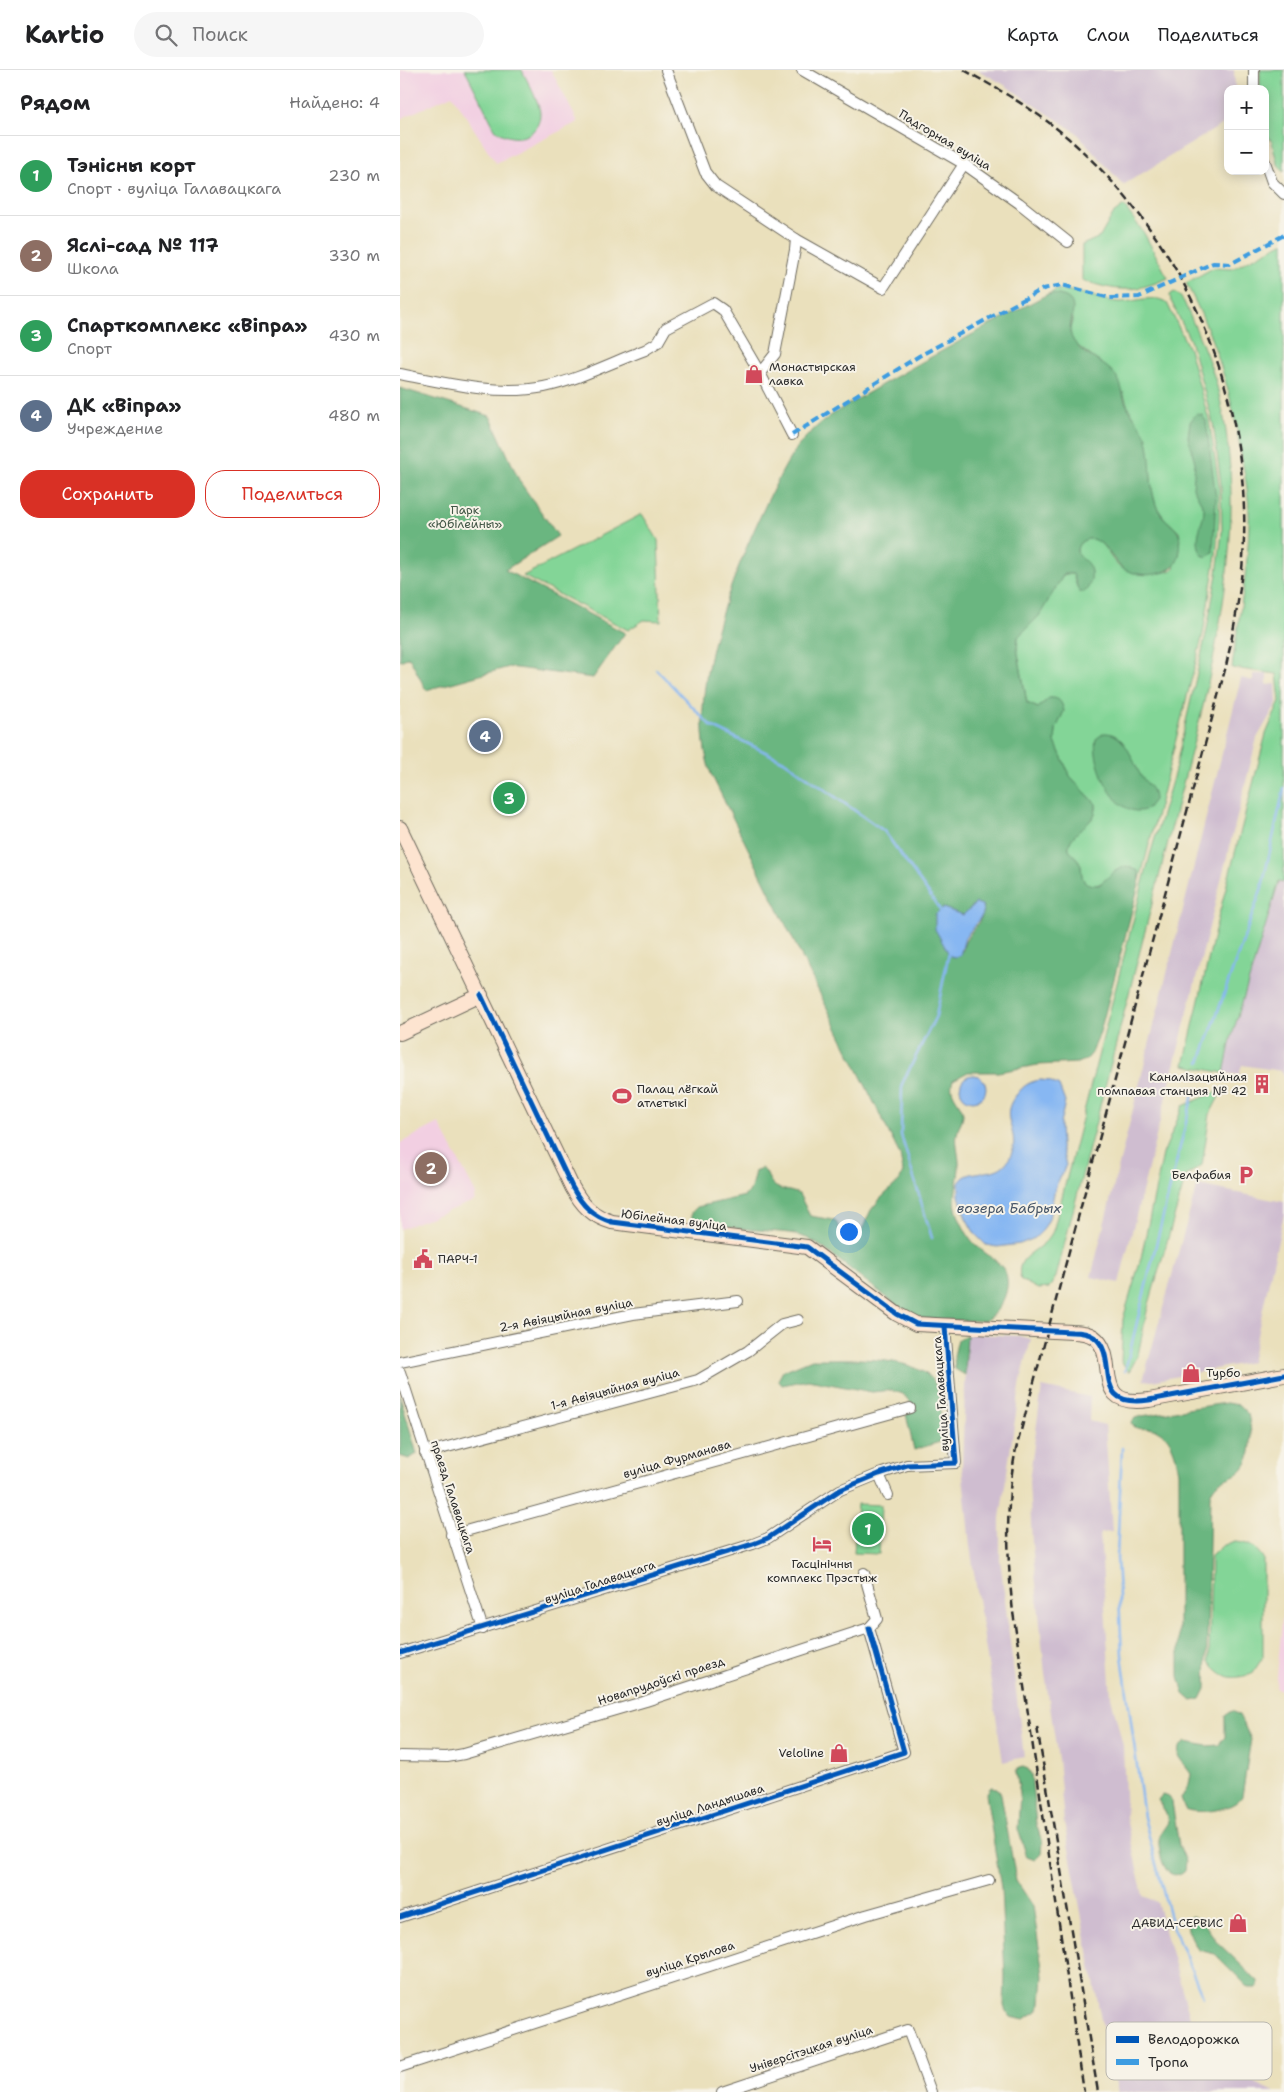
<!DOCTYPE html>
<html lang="ru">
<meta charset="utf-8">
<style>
body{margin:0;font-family:"Shantell Sans",sans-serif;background:#f6f6f6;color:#202124}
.controls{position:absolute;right:15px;top:15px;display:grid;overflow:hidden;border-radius:10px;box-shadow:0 2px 12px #0003}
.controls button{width:45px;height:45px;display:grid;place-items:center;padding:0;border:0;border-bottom:1px solid #e0e0e0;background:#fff;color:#202124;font:25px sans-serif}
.you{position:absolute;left:448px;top:1161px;width:18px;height:18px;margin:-12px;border:4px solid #fff;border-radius:50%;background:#1a73e8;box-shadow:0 0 0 8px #1a73e833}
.badge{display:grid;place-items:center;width:32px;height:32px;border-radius:50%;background:#d93025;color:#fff;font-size:16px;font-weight:700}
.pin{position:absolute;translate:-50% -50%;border:2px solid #fff;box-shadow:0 1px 5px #0006}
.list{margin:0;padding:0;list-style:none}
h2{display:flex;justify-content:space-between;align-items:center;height:65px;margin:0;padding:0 20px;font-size:21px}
h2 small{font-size:16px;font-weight:400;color:#757577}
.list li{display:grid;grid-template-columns:32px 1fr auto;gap:15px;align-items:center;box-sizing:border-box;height:80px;padding:0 20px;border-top:1px solid #e0e0e0}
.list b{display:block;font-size:19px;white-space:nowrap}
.list p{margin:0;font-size:16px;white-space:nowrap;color:#757577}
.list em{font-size:16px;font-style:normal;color:#757577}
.actions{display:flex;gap:10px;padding:15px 20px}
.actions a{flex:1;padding:11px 0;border:1px solid #d93025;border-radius:20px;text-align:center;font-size:18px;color:#d93025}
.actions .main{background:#d93025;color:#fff}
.icon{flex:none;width:28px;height:28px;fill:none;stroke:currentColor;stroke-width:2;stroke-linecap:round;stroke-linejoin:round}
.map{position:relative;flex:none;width:884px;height:2022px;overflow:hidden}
header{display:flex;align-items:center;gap:30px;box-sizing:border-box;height:70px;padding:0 25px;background:#fff;border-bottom:1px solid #e0e0e0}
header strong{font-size:24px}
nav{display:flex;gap:28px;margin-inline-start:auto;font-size:18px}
.search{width:350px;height:45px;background:#f6f6f6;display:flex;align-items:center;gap:12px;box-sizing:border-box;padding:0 18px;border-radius:28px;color:#757577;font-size:19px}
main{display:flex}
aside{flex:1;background:#fff}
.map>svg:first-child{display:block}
.built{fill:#f2cfe2}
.industrial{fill:#cfbdd0}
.green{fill:#83d597;stroke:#578061}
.forest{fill:#6ab680;stroke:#4a7056;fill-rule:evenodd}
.water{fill:#87b7f2;stroke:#59718e}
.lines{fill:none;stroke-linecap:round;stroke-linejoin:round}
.stream{stroke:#87b7f2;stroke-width:2.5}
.street-casing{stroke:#6e6a5e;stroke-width:12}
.secondary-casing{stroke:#6e6a5e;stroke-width:16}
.street{stroke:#fff;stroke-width:10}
.secondary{stroke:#fde4d0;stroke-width:14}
.rail{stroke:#2b2b2b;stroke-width:2.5;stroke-dasharray:8 4;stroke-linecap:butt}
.quiet{stroke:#3d9ce1;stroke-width:4;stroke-dasharray:8 4;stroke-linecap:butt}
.cycleway-casing{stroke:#f7f3e8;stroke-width:8}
.cycleway{stroke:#0057b8;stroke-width:5}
.labels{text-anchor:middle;stroke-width:4;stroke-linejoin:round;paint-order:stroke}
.street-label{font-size:12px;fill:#2b2b2b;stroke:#f7f3e8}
.poi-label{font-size:12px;fill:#2b2b2b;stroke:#f7f3e8;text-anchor:start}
.park-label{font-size:12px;fill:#415646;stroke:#f7f3e8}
.water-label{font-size:14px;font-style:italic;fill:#475567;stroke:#f7f3e8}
.key{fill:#f7f3e8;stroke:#bab7af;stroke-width:1}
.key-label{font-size:14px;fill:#2b2b2b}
</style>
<header>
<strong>Kartio</strong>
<div class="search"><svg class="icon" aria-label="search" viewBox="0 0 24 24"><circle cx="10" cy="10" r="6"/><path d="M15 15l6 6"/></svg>Поиск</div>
<nav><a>Карта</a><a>Слои</a><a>Поделиться</a></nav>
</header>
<main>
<aside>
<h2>Рядом<small>Найдено: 4</small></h2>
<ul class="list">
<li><span class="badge" style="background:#2e9e5b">1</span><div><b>Тэнісны корт</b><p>Спорт · вуліца Галавацкага</p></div><em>230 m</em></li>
<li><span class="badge" style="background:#8d6e63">2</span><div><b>Яслі-сад № 117</b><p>Школа</p></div><em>330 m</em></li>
<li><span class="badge" style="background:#2e9e5b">3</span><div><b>Спарткомплекс «Віпра»</b><p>Спорт</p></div><em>430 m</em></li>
<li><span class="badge" style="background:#5c6f8a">4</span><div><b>ДК «Віпра»</b><p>Учреждение</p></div><em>480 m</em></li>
</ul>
<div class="actions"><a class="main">Сохранить</a><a>Поделиться</a></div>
</aside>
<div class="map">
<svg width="884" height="2022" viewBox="0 0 884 2022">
<rect width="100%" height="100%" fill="#f7f3e8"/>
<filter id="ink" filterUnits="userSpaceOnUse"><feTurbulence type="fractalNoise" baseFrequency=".02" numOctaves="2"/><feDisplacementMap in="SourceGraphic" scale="10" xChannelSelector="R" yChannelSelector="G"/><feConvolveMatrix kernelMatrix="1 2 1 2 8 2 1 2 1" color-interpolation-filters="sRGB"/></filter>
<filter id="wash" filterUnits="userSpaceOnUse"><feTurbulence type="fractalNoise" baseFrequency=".0096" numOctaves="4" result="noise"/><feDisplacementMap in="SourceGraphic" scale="20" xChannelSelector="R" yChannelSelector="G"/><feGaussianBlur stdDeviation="1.12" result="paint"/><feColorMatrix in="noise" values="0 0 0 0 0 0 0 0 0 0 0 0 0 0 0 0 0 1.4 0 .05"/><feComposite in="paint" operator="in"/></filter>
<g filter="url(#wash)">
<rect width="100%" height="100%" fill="#eae0bc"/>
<g class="built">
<path d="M0,0H151L178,52L96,93L52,25L0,49Z"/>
<path d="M39,1053L76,1124L74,1131L0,1159V1073Z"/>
<path d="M884,1528V1620L876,1619Z"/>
</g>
<g class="industrial">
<path d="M578,0H834L835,19H828V51L723,115L676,62L603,14Z"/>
<path d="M853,604H867V615L876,614L877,633L857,668L719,1213L691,1207L841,608L853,611Z"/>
<path d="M879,811L884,812V1006L882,1001L875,1000L842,995L839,1005L824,1003L831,969Z"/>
<path d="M797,1115L884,1132V1144L851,1292L752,1311L743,1310Z"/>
<path d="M572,1264L620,1266L631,1269L621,1310L600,1448V1489L624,1687L603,1692L570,1476L562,1397L567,1265Z"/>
<path d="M642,1317L690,1327L689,1351L705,1355L712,1462L700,1463L711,1627L723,1676L726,1748L743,1826L757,1832L800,1982L810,1992L875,2022H718L706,1976L664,1752L658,1689L645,1604L632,1473L629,1411Z"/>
</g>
<g class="green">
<path d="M65,0H122C127,11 140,33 140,43C140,69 111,74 95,59Z"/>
<path d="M860,0H884V102L877,93L872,72L865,62V19H860Z"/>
<path d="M724,136L744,163L768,208C734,223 717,222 682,210V175L700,167L713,144Z"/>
<path d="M884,172V812L879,811L831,969L824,1003L784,995L816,856L866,664L880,631L877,604L832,598C838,551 848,502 849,455C850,433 846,411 842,390C833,327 816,270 786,213L813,198L832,199Z"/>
<path d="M657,220C678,219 697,230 718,232C733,233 755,223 767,233L789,279L809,350L819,416V449L816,486L803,564L740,810V805H710C704,814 687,822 682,807C681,802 682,796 679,791C676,786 667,783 669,775C672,758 698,755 696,734L670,706L655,672L656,658L664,641L646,631L638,638L627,633L617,578L618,567L634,551L664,504H673L677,517L691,502C688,492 679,490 677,481C677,475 680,472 686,469C702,463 709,490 720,497C732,504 764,507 774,498L781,470L779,462L765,449L756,436L752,420L747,368L728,337L723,322L704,296L674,273L669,262L673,248L649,224L646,225Z"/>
<path d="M774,222L779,225L784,232C795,257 807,283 815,309C845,418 828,524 804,632L656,1207L649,1218L638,1219L621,1210C612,1182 646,1183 654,1158L750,785L774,704L806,564L817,504L822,462L821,414L813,353L790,270L771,231L770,225Z"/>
<path d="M242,444L258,470L261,551L244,550L228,560L123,506Z"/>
<path d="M823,1019L810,1044L802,1095L786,1106L747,1241L738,1285L729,1302L721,1291L723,1249L741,1188L763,1084L783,1036Z"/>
<path d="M457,1434L481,1435L479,1484L454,1483Z"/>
<path d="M832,1472C847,1472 855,1476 863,1488V1587L852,1604C830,1610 825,1609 809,1592L811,1486L822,1476Z"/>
</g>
<g class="forest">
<path d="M653,224C690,228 662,252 673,270C682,286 705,291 716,306C722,314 722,323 725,331C731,347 746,358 748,374C752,394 749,416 756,435C766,460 786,452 779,486C774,508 736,509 721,497C711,489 701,463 685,470C680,472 677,476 677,481C679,488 683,488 687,493C694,501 692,516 684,522H679L673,504H664L639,546L618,567L617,578L627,633L638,638L649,628C659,627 662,632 664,641L656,659L655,672L670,706L696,734C698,752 677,758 670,772C665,781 675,784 679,792C683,797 680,805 684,811C688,815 694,815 699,815L715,801L726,796L739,801L740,810L700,962L692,983L686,990L677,993L638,995L598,1002H568L553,1010C547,1025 563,1032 563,1045C562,1052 558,1057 557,1064C555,1075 560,1087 559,1098C557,1122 550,1130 562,1154C566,1162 570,1170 577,1176C587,1186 606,1194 607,1209C609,1225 598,1244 584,1251L526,1249L515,1246L503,1240L422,1177L407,1168L390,1163L304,1155L296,1152L292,1148V1142L297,1137L345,1126L351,1118L355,1101L361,1098L366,1102C374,1123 381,1117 399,1124L410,1146L433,1150L437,1153L442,1167L450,1170L460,1164L471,1140L480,1129L500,1110L503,1102L500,1085L311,704C283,623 332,506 367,432C379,408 391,380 411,362C431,342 459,329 483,314C537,283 591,254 646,225ZM576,833L582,835C588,851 564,863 563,880L552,887L548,884L543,838L563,845Z"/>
<path d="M0,318L90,346L120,412L158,466L105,500L225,563L193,608L109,597L26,620L9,587L0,591Z"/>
<path d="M796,344L802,345L806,351L816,428L813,482L807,487L802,485C792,467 804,455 804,438L793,418L795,392L788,367L790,352Z"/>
<path d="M704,663C726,662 732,691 741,706C747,714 754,718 754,730L747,739C716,753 691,692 696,669Z"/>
<path d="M567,1265L565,1305L555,1299L554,1286L558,1269Z"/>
<path d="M412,1289C442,1290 525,1282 537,1318C541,1332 540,1350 541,1364L540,1372L514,1380L506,1344L513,1342L511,1333L503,1324L491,1320L472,1322L408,1310L382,1315L378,1310L383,1301Z"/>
<path d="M0,1326L17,1384L9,1389L0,1386Z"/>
<path d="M826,1333L839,1335L848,1344C852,1361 855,1391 838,1403C826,1411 815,1408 810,1426L806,1619L801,1629L792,1631L784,1624L779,1606V1402C776,1386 772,1363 754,1359C746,1357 737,1362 731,1353L735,1348L742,1346Z"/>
<path d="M832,1641L839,1645L851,1669L842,1726C835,1740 798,1745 785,1739L781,1729L789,1714L791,1704L778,1686L779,1677L786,1672L807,1676L819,1675L825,1667V1646Z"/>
<path d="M623,1697L628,1699L631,1704L636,1754L642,1771L641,1784L635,1790L627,1787L618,1759L620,1723L616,1702L619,1698Z"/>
<path d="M591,1717L597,1718L601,1724L616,1810L633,1836L643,1905L641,1933L637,1941L625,1949L610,1946L604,1936L605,1906L601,1818L586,1724Z"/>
<path d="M762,1725L769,1727L772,1732L779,1776L786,1791L785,1800C766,1817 758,1784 759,1769C760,1762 765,1758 768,1752L766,1743L758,1730Z"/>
<path d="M792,1846L801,1849L818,1873L858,1911V1918H849L815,1884L798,1880L788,1860L787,1849Z"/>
</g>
<g class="water">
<path d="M576,833L582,835L583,844L565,868L560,885L555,887L550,886L535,859V844L543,838L563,845Z"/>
<circle cx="573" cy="1018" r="13"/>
<path d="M641,1010L649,1011L659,1016L665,1032L660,1054L661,1077L666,1095L655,1118L649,1149L643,1160L635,1168L620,1174L597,1177L586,1175L575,1164L566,1148L559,1126V1113C570,1093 601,1114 612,1082C620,1059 596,1047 618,1023C624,1015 631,1011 641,1010Z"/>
</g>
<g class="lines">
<g class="stream">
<path d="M256,599L311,656L384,691L484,761L541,841"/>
<path d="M800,992L862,817L884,718"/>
<path d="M532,1168L501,1065L502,1014L536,946L549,882"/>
<path d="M725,1301L794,1020"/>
<path d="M722,1378L717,1487L722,1585L744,1747L771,1852L803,1927"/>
</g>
</g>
</g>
<g filter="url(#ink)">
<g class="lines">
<g class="street-casing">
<g id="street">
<path d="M266,0L305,102L316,116L396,169L395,180L375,284L360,303L392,365"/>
<path d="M402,0L564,94L619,133L668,172"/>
<path d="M854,0V19"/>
<path d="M865,92L872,112L884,124"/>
<path d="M396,169L483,218L564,94"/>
<path d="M0,304C45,313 98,326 144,317C178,310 212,292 245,280L258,272L266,258L313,233L323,240L360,303"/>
<path d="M0,1292L233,1244L338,1231"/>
<path d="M0,1302L83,1559"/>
<path d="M25,1383L298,1310L348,1281L382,1254L398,1250"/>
<path d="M479,1404L488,1425"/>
<path d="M51,1465L510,1338"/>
<path d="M0,1583L353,1474L368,1468L440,1420L479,1404L507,1395L556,1393L545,1256"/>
<path d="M0,1686L47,1687L64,1684L246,1631L469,1558L477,1549L464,1503"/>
<path d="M0,1847L504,1682L469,1558"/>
<path d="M0,1997L466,1845L589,1810"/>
<path d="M322,2022L508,1960L531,2022"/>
</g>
</g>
<g class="secondary-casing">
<g id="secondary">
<path d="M0,758L172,1117C182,1135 192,1146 212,1152L407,1177L497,1244L516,1254L672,1262C679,1262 688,1263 694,1267C721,1287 688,1339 749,1330L884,1305"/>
<path d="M0,963L81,925"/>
</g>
</g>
<use href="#street" class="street"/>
<use href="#secondary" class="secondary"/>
<g class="rail">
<path d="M564,0C600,20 637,41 668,68C776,163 839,296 844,439C846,492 837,545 826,596L616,1379C605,1433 607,1488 613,1542L684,2022"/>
<path d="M637,1657L698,2022"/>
</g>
<path class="quiet" d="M392,365L519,286L643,219L662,215L710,228L739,227L813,193L830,194L884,165"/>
<g class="cycleway-casing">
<g id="cycleway">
<path d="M81,925L172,1117C182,1135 192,1146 212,1152L407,1177L497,1244L516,1254L672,1262C679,1262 688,1263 694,1267C721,1287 688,1339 749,1330L884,1305"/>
<path d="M0,1583L353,1474L368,1468L440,1420L479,1404L507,1395L556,1393L545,1256"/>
<path d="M0,1847L504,1682L469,1558"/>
</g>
</g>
<use href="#cycleway" class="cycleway"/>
</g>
</g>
<defs>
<g id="shop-bare" transform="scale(1.5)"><path d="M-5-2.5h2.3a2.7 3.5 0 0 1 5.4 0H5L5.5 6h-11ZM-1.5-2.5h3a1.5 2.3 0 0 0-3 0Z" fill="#d1495b" stroke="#f7f3e8" stroke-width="2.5" paint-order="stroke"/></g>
<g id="building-bare" transform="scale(1.5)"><path d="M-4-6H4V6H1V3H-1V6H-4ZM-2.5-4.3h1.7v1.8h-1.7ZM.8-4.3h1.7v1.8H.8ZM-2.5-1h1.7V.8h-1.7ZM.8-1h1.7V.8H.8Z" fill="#d1495b" stroke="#f7f3e8" stroke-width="2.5" paint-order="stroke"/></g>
<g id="stadium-bare" transform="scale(1.5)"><path d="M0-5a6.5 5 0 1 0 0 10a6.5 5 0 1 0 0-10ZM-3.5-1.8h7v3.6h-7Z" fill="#d1495b" stroke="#f7f3e8" stroke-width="2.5" paint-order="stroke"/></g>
<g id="parking-bare" transform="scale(1.5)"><path d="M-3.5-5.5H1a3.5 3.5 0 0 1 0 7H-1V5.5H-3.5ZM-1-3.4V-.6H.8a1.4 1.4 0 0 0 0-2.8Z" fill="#d1495b" stroke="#f7f3e8" stroke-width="2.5" paint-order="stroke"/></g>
<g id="civic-bare" transform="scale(1.5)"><path d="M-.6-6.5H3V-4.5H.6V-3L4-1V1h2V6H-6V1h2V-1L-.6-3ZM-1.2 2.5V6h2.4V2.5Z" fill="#d1495b" stroke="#f7f3e8" stroke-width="2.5" paint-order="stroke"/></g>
<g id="hotel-bare" transform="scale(1.5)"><path d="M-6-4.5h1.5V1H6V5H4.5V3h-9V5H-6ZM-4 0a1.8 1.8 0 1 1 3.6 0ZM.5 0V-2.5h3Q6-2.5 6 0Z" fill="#d1495b" stroke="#f7f3e8" stroke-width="2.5" paint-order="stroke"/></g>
</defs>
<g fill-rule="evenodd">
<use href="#shop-bare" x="354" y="304"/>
<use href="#building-bare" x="862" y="1014"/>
<use href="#stadium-bare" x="222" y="1026"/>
<use href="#parking-bare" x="846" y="1105"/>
<use href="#civic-bare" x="23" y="1189"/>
<use href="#shop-bare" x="791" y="1303"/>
<use href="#hotel-bare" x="422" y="1474"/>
<use href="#shop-bare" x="439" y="1683"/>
<use href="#shop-bare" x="838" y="1853"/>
</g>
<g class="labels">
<g class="street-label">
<text transform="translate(545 70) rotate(31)" y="4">Падгорная вуліца</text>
<text transform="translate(274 1150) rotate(7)" y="4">Юбілейная вуліца</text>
<text transform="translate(166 1245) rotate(-11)" y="4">2-я Авіяцыйная вуліца</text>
<text transform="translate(215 1319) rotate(-15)" y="4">1-я Авіяцыйная вуліца</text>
<text transform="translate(541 1324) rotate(-94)" y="4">вуліца Галавацкага</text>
<text transform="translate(277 1389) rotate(-16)" y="4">вуліца Фурманава</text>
<text transform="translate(53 1427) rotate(72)" y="4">праезд Галавацкага</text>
<text transform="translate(200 1512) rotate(-18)" y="4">вуліца Галавацкага</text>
<text transform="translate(261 1611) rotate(-18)" y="4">Новапрудоўскі праезд</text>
<text transform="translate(310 1735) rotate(-18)" y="4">вуліца Ландышава</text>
<text transform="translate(290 1889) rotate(-18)" y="4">вуліца Крылова</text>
<text transform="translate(411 1979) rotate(-18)" y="4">Універсітэцкая вуліца</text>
</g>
<g class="poi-label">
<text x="369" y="301">Монастырская<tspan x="369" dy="14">лавка</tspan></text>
<text x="847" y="1011" text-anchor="end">Каналізацыйная<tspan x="847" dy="14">помпавая станцыя № 42</tspan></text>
<text x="237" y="1023">Палац лёгкай<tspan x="237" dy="14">атлетыкі</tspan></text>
<text x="831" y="1109" text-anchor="end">Белфабия</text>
<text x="38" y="1193">ПАРЧ-1</text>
<text x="806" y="1307">Турбо</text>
<text x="422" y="1498" text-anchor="middle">Гасцінічны<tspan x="422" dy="14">комплекс Прэстыж</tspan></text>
<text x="424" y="1687" text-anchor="end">Veloline</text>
<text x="823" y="1857" text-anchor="end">ДАВИД-СЕРВИС</text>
</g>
<g class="park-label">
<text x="65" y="444">Парк<tspan x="65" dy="14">«Юбілейны»</tspan></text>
</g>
<g class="water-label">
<text x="609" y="1143">возера Бабрых</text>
</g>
</g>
<rect x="706" y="1952" width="166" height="58" rx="8" class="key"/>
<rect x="716" y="1966" width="23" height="7" fill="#0057b8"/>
<rect x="716" y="1989" width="23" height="6" fill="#3d9ce1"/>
<g class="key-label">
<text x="748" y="1974">Велодорожка</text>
<text x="748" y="1997">Тропа</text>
</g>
</svg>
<div class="controls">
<button>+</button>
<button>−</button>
</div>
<div class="you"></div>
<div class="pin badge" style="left:468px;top:1459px;background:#2e9e5b">1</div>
<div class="pin badge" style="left:31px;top:1098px;background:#8d6e63">2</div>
<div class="pin badge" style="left:109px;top:728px;background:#2e9e5b">3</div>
<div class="pin badge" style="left:85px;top:666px;background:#5c6f8a">4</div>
</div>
</main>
